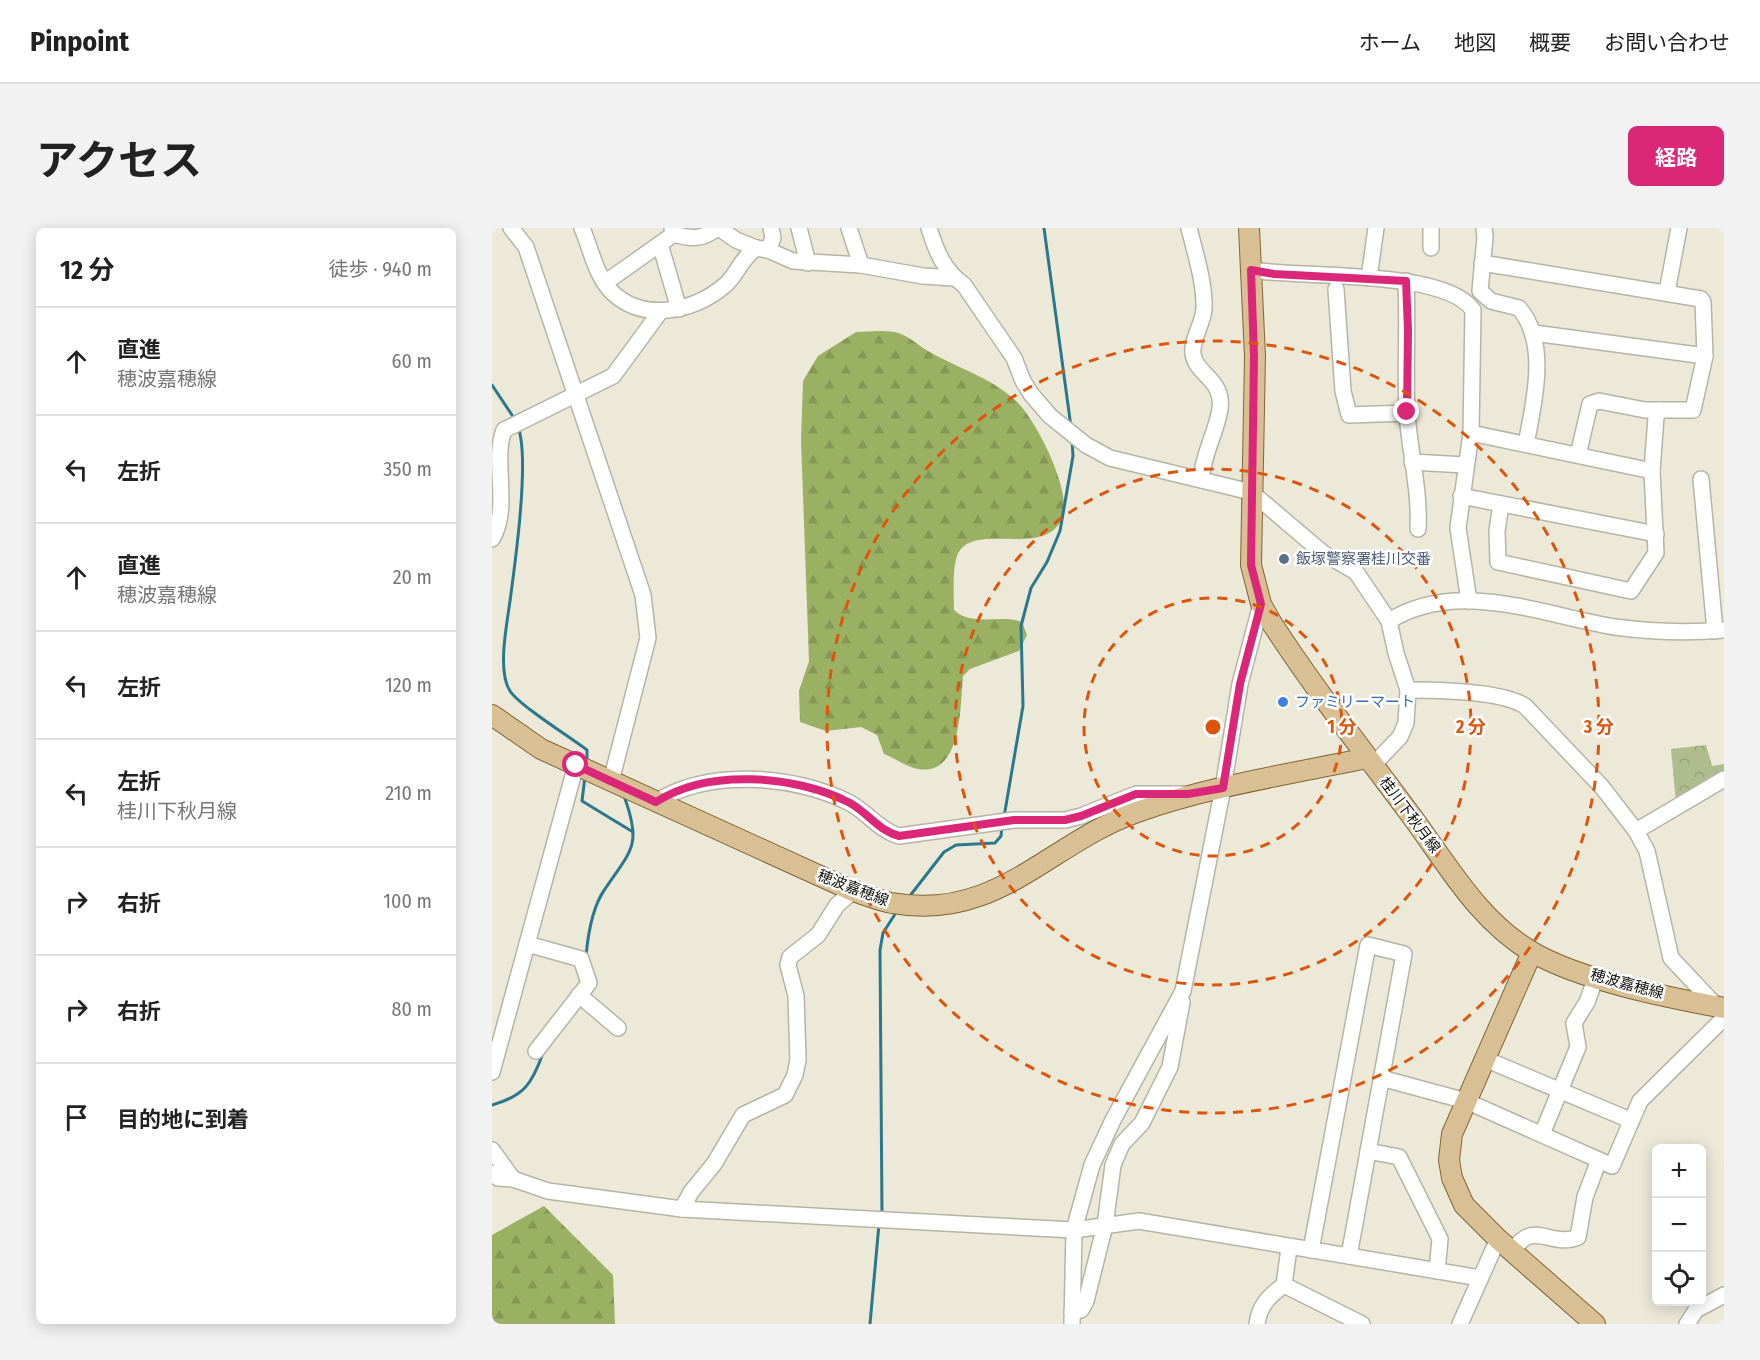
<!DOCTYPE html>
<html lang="ja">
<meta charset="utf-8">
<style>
body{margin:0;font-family:"Fira Sans Condensed","Noto Sans JP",sans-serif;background:#f2f2f2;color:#222}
.controls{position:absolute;right:18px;bottom:18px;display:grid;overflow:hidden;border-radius:9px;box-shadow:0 3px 15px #0003}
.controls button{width:54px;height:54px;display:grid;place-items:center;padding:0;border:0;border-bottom:2px solid #e0e0e0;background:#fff;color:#222;font:30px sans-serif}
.stop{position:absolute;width:18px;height:18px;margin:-14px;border:4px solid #db2777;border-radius:50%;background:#fff}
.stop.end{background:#db2777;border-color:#fff;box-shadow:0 2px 6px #0008}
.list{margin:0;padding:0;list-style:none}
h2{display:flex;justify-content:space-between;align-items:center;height:78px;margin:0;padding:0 24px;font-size:26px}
h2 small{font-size:20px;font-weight:400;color:#767676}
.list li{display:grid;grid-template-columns:39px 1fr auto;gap:18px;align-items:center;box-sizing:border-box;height:108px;padding:0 24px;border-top:2px solid #e0e0e0}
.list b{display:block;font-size:22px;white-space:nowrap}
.list p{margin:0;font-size:20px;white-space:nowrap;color:#767676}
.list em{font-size:20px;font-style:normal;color:#767676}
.icon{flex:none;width:33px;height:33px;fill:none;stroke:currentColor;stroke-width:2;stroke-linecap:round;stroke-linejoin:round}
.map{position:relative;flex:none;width:1232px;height:1096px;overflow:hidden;border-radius:9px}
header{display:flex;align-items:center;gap:36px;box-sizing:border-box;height:84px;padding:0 30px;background:#fff;border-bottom:2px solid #e0e0e0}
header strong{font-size:28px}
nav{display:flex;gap:33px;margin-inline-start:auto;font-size:21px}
.intro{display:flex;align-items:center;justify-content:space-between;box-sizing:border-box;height:144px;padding:0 36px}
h1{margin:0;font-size:42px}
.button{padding:15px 27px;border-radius:9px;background:#db2777;color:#fff;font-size:21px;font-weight:700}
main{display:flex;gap:36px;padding:0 36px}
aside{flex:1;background:#fff;border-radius:9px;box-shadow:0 3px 15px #0003}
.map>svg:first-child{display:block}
.forest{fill:url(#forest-firs)}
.park{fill:url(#park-crowns)}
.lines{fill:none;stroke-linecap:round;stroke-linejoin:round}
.stream{stroke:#2a788c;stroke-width:3}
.minor-casing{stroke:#b7b4a5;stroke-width:18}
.major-casing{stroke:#826535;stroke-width:22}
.minor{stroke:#fff;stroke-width:15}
.major{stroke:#d9bf94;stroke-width:20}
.route{stroke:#db2777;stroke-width:8}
.ring{fill:none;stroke:#dd550c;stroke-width:3;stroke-dasharray:10 8}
.service-dot{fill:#5c6f8a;stroke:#fff;stroke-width:2}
.shop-dot{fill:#3f7fe0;stroke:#fff;stroke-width:2}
.labels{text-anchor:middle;stroke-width:5;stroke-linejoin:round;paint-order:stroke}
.service-label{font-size:15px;fill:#4e5e75;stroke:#fff;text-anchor:start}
.shop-label{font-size:15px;fill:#366cbe;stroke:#fff;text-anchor:start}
.street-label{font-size:15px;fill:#0f0e09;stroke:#fff}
.centre{fill:#dd550c;stroke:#fff;stroke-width:3}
.ring-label{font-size:18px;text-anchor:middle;font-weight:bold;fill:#dd550c;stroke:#fff;stroke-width:5;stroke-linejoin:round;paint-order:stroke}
</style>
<header>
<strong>Pinpoint</strong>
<nav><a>ホーム</a><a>地図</a><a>概要</a><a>お問い合わせ</a></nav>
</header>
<div class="intro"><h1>アクセス</h1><a class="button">経路</a></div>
<main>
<aside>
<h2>12 分<small>徒歩 · 940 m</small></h2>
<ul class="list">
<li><svg class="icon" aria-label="ahead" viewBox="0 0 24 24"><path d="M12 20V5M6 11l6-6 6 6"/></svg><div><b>直進</b><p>穂波嘉穂線</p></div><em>60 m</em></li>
<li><svg class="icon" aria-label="left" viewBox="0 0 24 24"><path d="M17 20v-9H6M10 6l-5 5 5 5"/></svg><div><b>左折</b></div><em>350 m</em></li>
<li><svg class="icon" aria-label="ahead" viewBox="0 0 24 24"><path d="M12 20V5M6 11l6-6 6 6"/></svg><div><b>直進</b><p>穂波嘉穂線</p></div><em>20 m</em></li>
<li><svg class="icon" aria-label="left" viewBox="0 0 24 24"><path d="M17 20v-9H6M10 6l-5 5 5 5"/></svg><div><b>左折</b></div><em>120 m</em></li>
<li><svg class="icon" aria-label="left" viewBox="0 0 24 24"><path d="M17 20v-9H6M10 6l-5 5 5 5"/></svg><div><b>左折</b><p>桂川下秋月線</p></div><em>210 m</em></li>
<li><svg class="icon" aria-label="right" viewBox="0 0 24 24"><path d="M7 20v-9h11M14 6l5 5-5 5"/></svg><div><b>右折</b></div><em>100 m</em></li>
<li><svg class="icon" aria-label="right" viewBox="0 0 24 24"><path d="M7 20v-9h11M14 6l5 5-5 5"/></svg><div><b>右折</b></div><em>80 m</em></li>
<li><svg class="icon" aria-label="arrive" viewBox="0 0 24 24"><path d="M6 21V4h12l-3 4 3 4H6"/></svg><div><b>目的地に到着</b></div></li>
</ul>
</aside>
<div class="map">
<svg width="1232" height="1096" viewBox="0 0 1232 1096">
<defs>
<pattern id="forest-firs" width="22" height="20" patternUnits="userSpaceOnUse" patternTransform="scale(1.5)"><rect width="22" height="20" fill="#9ab163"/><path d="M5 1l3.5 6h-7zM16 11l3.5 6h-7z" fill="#849755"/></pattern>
<pattern id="park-crowns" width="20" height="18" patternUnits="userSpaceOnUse" patternTransform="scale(1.5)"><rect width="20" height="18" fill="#adbd8d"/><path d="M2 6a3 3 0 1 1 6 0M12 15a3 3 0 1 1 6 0" fill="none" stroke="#94a178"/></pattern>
</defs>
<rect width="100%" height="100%" fill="#ece9d9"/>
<g class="forest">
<path d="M364,104C377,104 397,101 409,106C418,109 427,118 436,123C465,140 498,149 523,172C543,189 579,261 571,287C557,334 479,290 465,328C460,343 462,366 462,382C480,399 508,386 530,394L535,407L527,423L478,441L471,448C468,475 471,549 426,541C415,539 402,530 392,526L385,507L369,499L334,503L308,494L307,463L317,433L309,212L311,153L326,128Z"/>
<path d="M52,978L121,1047L123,1096H0V1007Z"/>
</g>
<path class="park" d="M1214,517L1220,538L1232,536V547L1184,575L1179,521Z"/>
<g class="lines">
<g class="stream">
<path d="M552,0L579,199"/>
<path d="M0,157L22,190"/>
<path d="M26,199C38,230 23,336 18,373C15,396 5,443 18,463C28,478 78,509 95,522V533"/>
<path d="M93,548L90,573L141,604"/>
<path d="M512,589L531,478L529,398L539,360L555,334L568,303L581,228L580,212"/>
<path d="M417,669L452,624L464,617L503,615L509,608L510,598"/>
<path d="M94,728C96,706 100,679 113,661C140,621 150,617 132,568"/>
<path d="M0,877C32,868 40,856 51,825"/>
<path d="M390,987L388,722L391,705L405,683"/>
<path d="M378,1096L387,996"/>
</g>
<g class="minor-casing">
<g id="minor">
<path d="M19,0L34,19L151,367L156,410L119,553"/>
<path d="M90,0C99,21 104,50 122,66C153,94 202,83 232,58C245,48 248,31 264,20L276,22L301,33L369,37L431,48L462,50"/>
<path d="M227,0L244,12L264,20"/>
<path d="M307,0L316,35"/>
<path d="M357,0L369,37"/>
<path d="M437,0C444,23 452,43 472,57L522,130L531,153L539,166L558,188L594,217L618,230L759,264L831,325L864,344L897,393L904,425L916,462L914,495L908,509L881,537"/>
<path d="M697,0C703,25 713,55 712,81C711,96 699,112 701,126C704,147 732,151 728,181C724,206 711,225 709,252"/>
<path d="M992,0L993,9L988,63L999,73L1027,80C1057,115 1042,174 1034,216"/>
<path d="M182,6C198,11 211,12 225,0"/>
<path d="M168,16L187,81"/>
<path d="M939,20V0"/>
<path d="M276,22L281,10L279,0"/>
<path d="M990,35L1209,71L1211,74L1213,128L1201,182H1153L1107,173L1098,176L1086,227"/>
<path d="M759,42C809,50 953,41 981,82L979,205L966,300L977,373"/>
<path d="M877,50L884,0"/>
<path d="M914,53C916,97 913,142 915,186C918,225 928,263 926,301"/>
<path d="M114,54L182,6L180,0"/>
<path d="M844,61L851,163L857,187L915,185"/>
<path d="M1175,64L1187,0"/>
<path d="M1042,105L1213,128"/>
<path d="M979,205L1160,243"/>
<path d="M920,234L973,237"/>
<path d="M1209,251L1223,403"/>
<path d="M969,268L1164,306"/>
<path d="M1009,276L1005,303L1006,334L1139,363L1164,325L1160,243L1164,189L1167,182"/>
<path d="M0,311C19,279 0,233 12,202L121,148L168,84"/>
<path d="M897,393C966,350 1050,387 1123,399C1160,404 1195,405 1232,402"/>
<path d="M916,462C944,462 1010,463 1033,478L1110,559L1144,603L1155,623L1179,730L1227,781"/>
<path d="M164,574C217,540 304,547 358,575C376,585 387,602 407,608L522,592H573L589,588L644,566H695"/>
<path d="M1144,603L1232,551"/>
<path d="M35,716L89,731L97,755L44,823"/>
<path d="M87,767L126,800"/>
<path d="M993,831L1138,892"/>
<path d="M0,844L84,537"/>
<path d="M889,850L974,873L1107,932"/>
<path d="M1050,906L1086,819L1082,795L1095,774L1104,749"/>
<path d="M0,922L21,951"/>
<path d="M876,923L907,929L948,1011L945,1043"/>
<path d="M0,945L6,950L21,951L56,963L190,981L582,1002L647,993L988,1050"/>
<path d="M190,981L199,964L222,936L251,887L293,867L303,847L306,832L304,768L296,737L298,729L326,707L345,677L361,663"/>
<path d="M797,1020L792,1057L870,1096"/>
<path d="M819,1022L876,717L912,726L857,1028"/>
<path d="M1020,1022C1024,1018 1030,1011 1035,1009C1049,1002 1065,1018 1086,1009L1093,969L1107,932L1120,938L1148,873L1232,790"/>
<path d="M580,1084L589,1082L594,1073L613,997L621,937L630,916L650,895L678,839L690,774"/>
<path d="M580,1096L582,1002L600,937L621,892L691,763L731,560L748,456L769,376"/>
<path d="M765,1096C767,1078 777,1068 792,1057"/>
<path d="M968,1096L1006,1011"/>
<path d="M1195,1096L1204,1082L1232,1067"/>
</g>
</g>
<g class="major-casing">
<g id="major">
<path d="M757,0L763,128L759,337L769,376L779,394C821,459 869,520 915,582C953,632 984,691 1040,724C1091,753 1174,769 1232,780"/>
<path d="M0,487L49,521L361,663C374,667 387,673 400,675C505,694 557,615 645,584C719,558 798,546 875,530"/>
<path d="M1040,724L960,906L957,932L960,950L972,977L1006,1011L1103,1096"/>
</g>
</g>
<use href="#minor" class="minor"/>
<use href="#major" class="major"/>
</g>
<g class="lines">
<path class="route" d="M84,537L164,574C216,540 304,547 358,575C376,585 387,603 407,608L522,592H573L589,588L644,566H696L731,560L748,456L769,376L759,337L762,128L759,42L782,46L914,53L916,102L915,184"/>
</g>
<g class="ring">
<circle cx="721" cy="499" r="129"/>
<circle cx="721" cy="499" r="258"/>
<circle cx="721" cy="499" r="386"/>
</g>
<circle class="service-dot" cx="792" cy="331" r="6"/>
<circle class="shop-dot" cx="791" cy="474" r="6"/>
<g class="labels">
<g class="service-label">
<text x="804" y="336">飯塚警察署桂川交番</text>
</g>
<g class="shop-label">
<text x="803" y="479">ファミリーマート</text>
</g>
<g class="street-label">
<text transform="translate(918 587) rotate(53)" y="5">桂川下秋月線</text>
<text transform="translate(361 660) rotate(21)" y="5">穂波嘉穂線</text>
<text transform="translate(1135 756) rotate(15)" y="5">穂波嘉穂線</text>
</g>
</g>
<circle cx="721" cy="499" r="9" class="centre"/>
<g class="ring-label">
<text x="850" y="505">1 分</text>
<text x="979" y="505">2 分</text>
<text x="1107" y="505">3 分</text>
</g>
</svg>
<div class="controls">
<button>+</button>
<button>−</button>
<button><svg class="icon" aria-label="locate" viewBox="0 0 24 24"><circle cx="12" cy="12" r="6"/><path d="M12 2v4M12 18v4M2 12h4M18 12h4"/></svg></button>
</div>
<div class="stop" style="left:84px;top:537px"></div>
<div class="stop end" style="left:915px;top:184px"></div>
</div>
</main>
